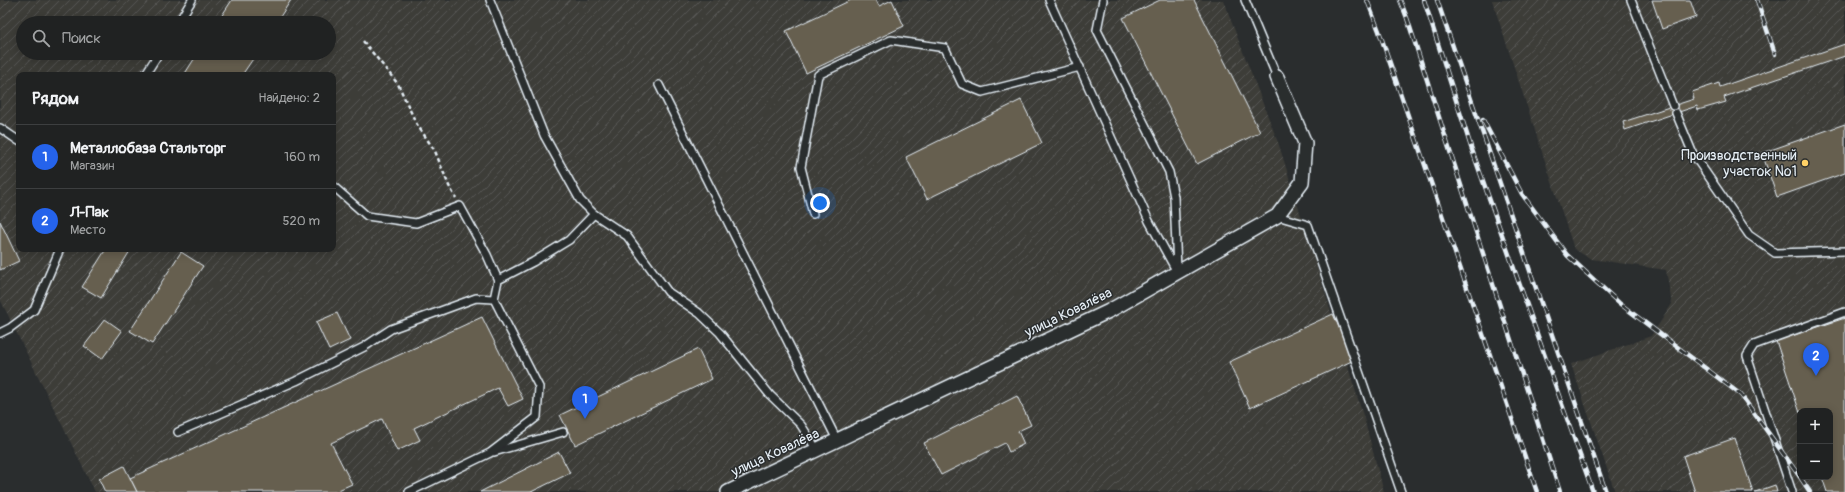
<!DOCTYPE html>
<html lang="ru">
<meta charset="utf-8">
<style>
body{margin:0;font-family:Pangolin,sans-serif;background:#282a2a;color:#f1f3f6}
.controls{position:absolute;right:12px;bottom:12px;display:grid;overflow:hidden;border-radius:8px;box-shadow:0 2px 10px #0003}
.controls button{width:36px;height:36px;display:grid;place-items:center;padding:0;border:0;border-bottom:1px solid #3d3f40;background:#202222;color:#f1f3f6;font:20px sans-serif}
.you{position:absolute;left:820px;top:203px;width:14px;height:14px;margin:-10px;border:3px solid #fff;border-radius:50%;background:#1a73e8;box-shadow:0 0 0 6px #1a73e833}
.badge{display:grid;place-items:center;width:26px;height:26px;border-radius:50%;background:#2563eb;color:#fff;font-size:13px;font-weight:700}
.pin{position:absolute;translate:-50% -33px;filter:drop-shadow(0 1px 2px #0008)}
.pin::after{content:'';position:absolute;top:21px;width:14px;height:12px;background:inherit;clip-path:polygon(0 0,100% 0,50% 100%)}
.list{margin:0;padding:0;list-style:none}
h2{display:flex;justify-content:space-between;align-items:center;height:52px;margin:0;padding:0 16px;font-size:17px}
h2 small{font-size:13px;font-weight:400;color:#a2a4a5}
.list li{display:grid;grid-template-columns:26px 1fr auto;gap:12px;align-items:center;box-sizing:border-box;height:64px;padding:0 16px;border-top:1px solid #3d3f40}
.list b{display:block;font-size:15px;white-space:nowrap}
.list p{margin:0;font-size:13px;white-space:nowrap;color:#a2a4a5}
.list em{font-size:13px;font-style:normal;color:#a2a4a5}
.icon{flex:none;width:22px;height:22px;fill:none;stroke:currentColor;stroke-width:2;stroke-linecap:round;stroke-linejoin:round}
.map{position:relative;flex:none;width:1845px;height:492px;overflow:hidden}
.search{position:absolute;background:#202222;box-shadow:0 2px 10px #0003;left:16px;top:16px;width:320px;height:44px;display:flex;align-items:center;gap:10px;box-sizing:border-box;padding:0 14px;border-radius:22px;color:#a2a4a5;font-size:15px}
.panel{position:absolute;background:#202222;box-shadow:0 2px 10px #0003;left:16px;top:72px;width:320px;height:180px;border-radius:8px}
.map>svg:first-child{display:block}
.industrial{fill:url(#industrial-furrows);fill-rule:evenodd}
.building{fill:#665e4f;stroke:#e8f1f8}
.lines{fill:none;stroke-linecap:round;stroke-linejoin:round}
.lane-casing{stroke:#e8f1f8;stroke-width:10}
.street-casing{stroke:#e8f1f8;stroke-width:16}
.path{stroke:#e8f1f8;stroke-width:2.5;stroke-dasharray:4 3;stroke-linecap:butt}
.lane{stroke:#2a2d2e;stroke-width:7}
.street{stroke:#2a2d2e;stroke-width:13}
.rail-casing{stroke:#e8f1f8;stroke-width:4.5}
.rail{stroke:#2a2d2e;stroke-width:3;stroke-dasharray:9;stroke-linecap:butt}
.poi-dot{fill:#ffd166;stroke:#2a2d2e;stroke-width:1.5}
.labels{text-anchor:middle;stroke-width:3;stroke-linejoin:round;paint-order:stroke}
.poi-label{font-size:14px;fill:#e8f1f8;stroke:#2a2d2e;text-anchor:end}
.street-label{font-size:14px;fill:#e8f1f8;stroke:#2a2d2e}
</style>
<div class="map">
<svg width="1845" height="492" viewBox="0 0 1845 492">
<defs>
<pattern id="industrial-furrows" width="10" height="10" patternUnits="userSpaceOnUse"><rect width="10" height="10" fill="#3c3c38"/><path d="M-1 1l2-2M0 10L10 0M9 11l2-2" fill="none" stroke="#585956"/></pattern>
</defs>
<rect width="100%" height="100%" fill="#2a2d2e"/>
<filter id="ink" filterUnits="userSpaceOnUse"><feTurbulence type="fractalNoise" baseFrequency=".025" numOctaves="2"/><feDisplacementMap in="SourceGraphic" scale="8" xChannelSelector="R" yChannelSelector="G"/><feConvolveMatrix kernelMatrix="1 2 1 2 8 2 1 2 1" color-interpolation-filters="sRGB"/></filter>
<g filter="url(#ink)">
<g class="industrial">
<path d="M0,0H1223L1279,145L1363,415L1384,492H95L0,299ZM23,23H329V53H23ZM19,75H333V249H19Z"/>
<path d="M1492,0H1845V492H1615L1571,364L1651,336L1672,304L1666,270L1591,259L1574,249ZM1800,411H1830V477H1800Z"/>
</g>
<g class="building">
<path d="M232,0H291L276,23H217Z"/>
<path d="M851,0H876L879,6L892,0L904,26L806,73L786,31Z"/>
<path d="M1160,0H1194L1260,132L1197,164L1123,18Z"/>
<path d="M1652,0H1690L1696,17L1662,29Z"/>
<path d="M1845,44V56L1724,97L1726,102L1698,110L1697,106L1625,130L1623,122L1694,99L1692,92L1719,83L1720,87Z"/>
<path d="M198,53H257L242,75H184Z"/>
<path d="M1021,100L1042,143L927,199L906,157Z"/>
<path d="M1845,124V173L1777,197L1762,153Z"/>
<path d="M0,221L19,261L0,270Z"/>
<path d="M106,249H127L130,251L101,298L82,287Z"/>
<path d="M181,252L203,266L152,344L130,331Z"/>
<path d="M337,313L350,340L329,350L316,322Z"/>
<path d="M1333,314L1354,360L1250,408L1229,362Z"/>
<path d="M482,317L523,399L508,406L498,388L414,428L420,440L397,451L382,419L331,443L352,484L334,492H137L130,478Z"/>
<path d="M1845,318V492H1827L1822,477H1830V411H1800V413L1776,341Z"/>
<path d="M105,319L122,331L102,359L84,346Z"/>
<path d="M698,349L712,379L575,445L560,415Z"/>
<path d="M1017,396L1031,425L1018,431L1024,444L1009,452L1005,443L941,475L924,443Z"/>
<path d="M1735,438L1753,492H1695L1683,456Z"/>
<path d="M559,452L570,473L531,492H480Z"/>
<path d="M124,466L137,492H105L99,479Z"/>
<path d="M1775,485L1777,492H1755Z"/>
</g>
<g class="lines">
<g class="lane-casing">
<g id="lane">
<path d="M490,0L544,135L580,200L594,214L627,236L668,292L699,313L720,333L770,395L801,425L817,450"/>
<path d="M1049,0L1149,221L1177,272"/>
<path d="M1103,0L1097,30L1169,172L1174,197L1177,270"/>
<path d="M1245,0L1277,77"/>
<path d="M1631,0L1673,106"/>
<path d="M178,23L192,0"/>
<path d="M145,75L159,53"/>
<path d="M659,85L837,440"/>
<path d="M1676,113L1693,154L1749,235L1775,253L1845,251"/>
<path d="M0,128L19,141"/>
<path d="M333,186L367,216L416,223L460,206L487,255L498,280"/>
<path d="M813,214L801,167L818,75L891,40L945,48L962,84L982,92L1080,67"/>
<path d="M1277,216L1308,225L1401,492"/>
<path d="M0,333L10,328L34,310L60,249"/>
<path d="M178,432L296,381L364,347L391,329L476,298L494,299"/>
<path d="M494,452L563,432"/>
<path d="M409,492L490,453L537,417L539,387L494,299L498,280L533,262L569,240L594,214"/>
<path d="M1792,492L1747,356L1754,345L1845,312"/>
</g>
</g>
<g class="street-casing">
<path id="street" d="M728,492L1109,311L1277,216L1302,182L1305,143L1277,77"/>
</g>
<path class="path" d="M363,41L398,84L416,123L435,151L449,186L456,198"/>
<use href="#lane" class="lane"/>
<use href="#street" class="street"/>
<g class="rail-casing">
<g id="rail">
<path d="M1367,0L1379,31L1537,492"/>
<path d="M1400,0L1407,18L1560,492"/>
<path d="M1424,0L1471,147L1593,492"/>
<path d="M1437,0L1606,492"/>
<path d="M1757,0L1775,54"/>
<path d="M1483,120L1522,194L1567,255L1619,303L1741,395L1800,477"/>
<path d="M1800,477L1810,492"/>
</g>
</g>
<use href="#rail" class="rail"/>
</g>
</g>
<circle class="poi-dot" cx="1805" cy="163" r="4"/>
<g class="labels">
<g class="poi-label">
<text x="1797" y="160">Производственный<tspan x="1797" dy="16">участок №1</tspan></text>
</g>
<g class="street-label">
<text transform="translate(1068 312) rotate(-26)" y="5">улица Ковалёва</text>
<text transform="translate(775 452) rotate(-25)" y="5">улица Ковалёва</text>
</g>
</g>
</svg>
<div class="controls">
<button>+</button>
<button>−</button>
</div>
<div class="you"></div>
<div class="pin badge" style="left:585px;top:419px">1</div>
<div class="pin badge" style="left:1816px;top:376px">2</div>
<div class="search"><svg class="icon" aria-label="search" viewBox="0 0 24 24"><circle cx="10" cy="10" r="6"/><path d="M15 15l6 6"/></svg>Поиск</div>
<section class="panel">
<h2>Рядом<small>Найдено: 2</small></h2>
<ul class="list">
<li><span class="badge">1</span><div><b>Металлобаза Стальторг</b><p>Магазин</p></div><em>160 m</em></li>
<li><span class="badge">2</span><div><b>Л-Пак</b><p>Место</p></div><em>520 m</em></li>
</ul>
</section>
</div>
